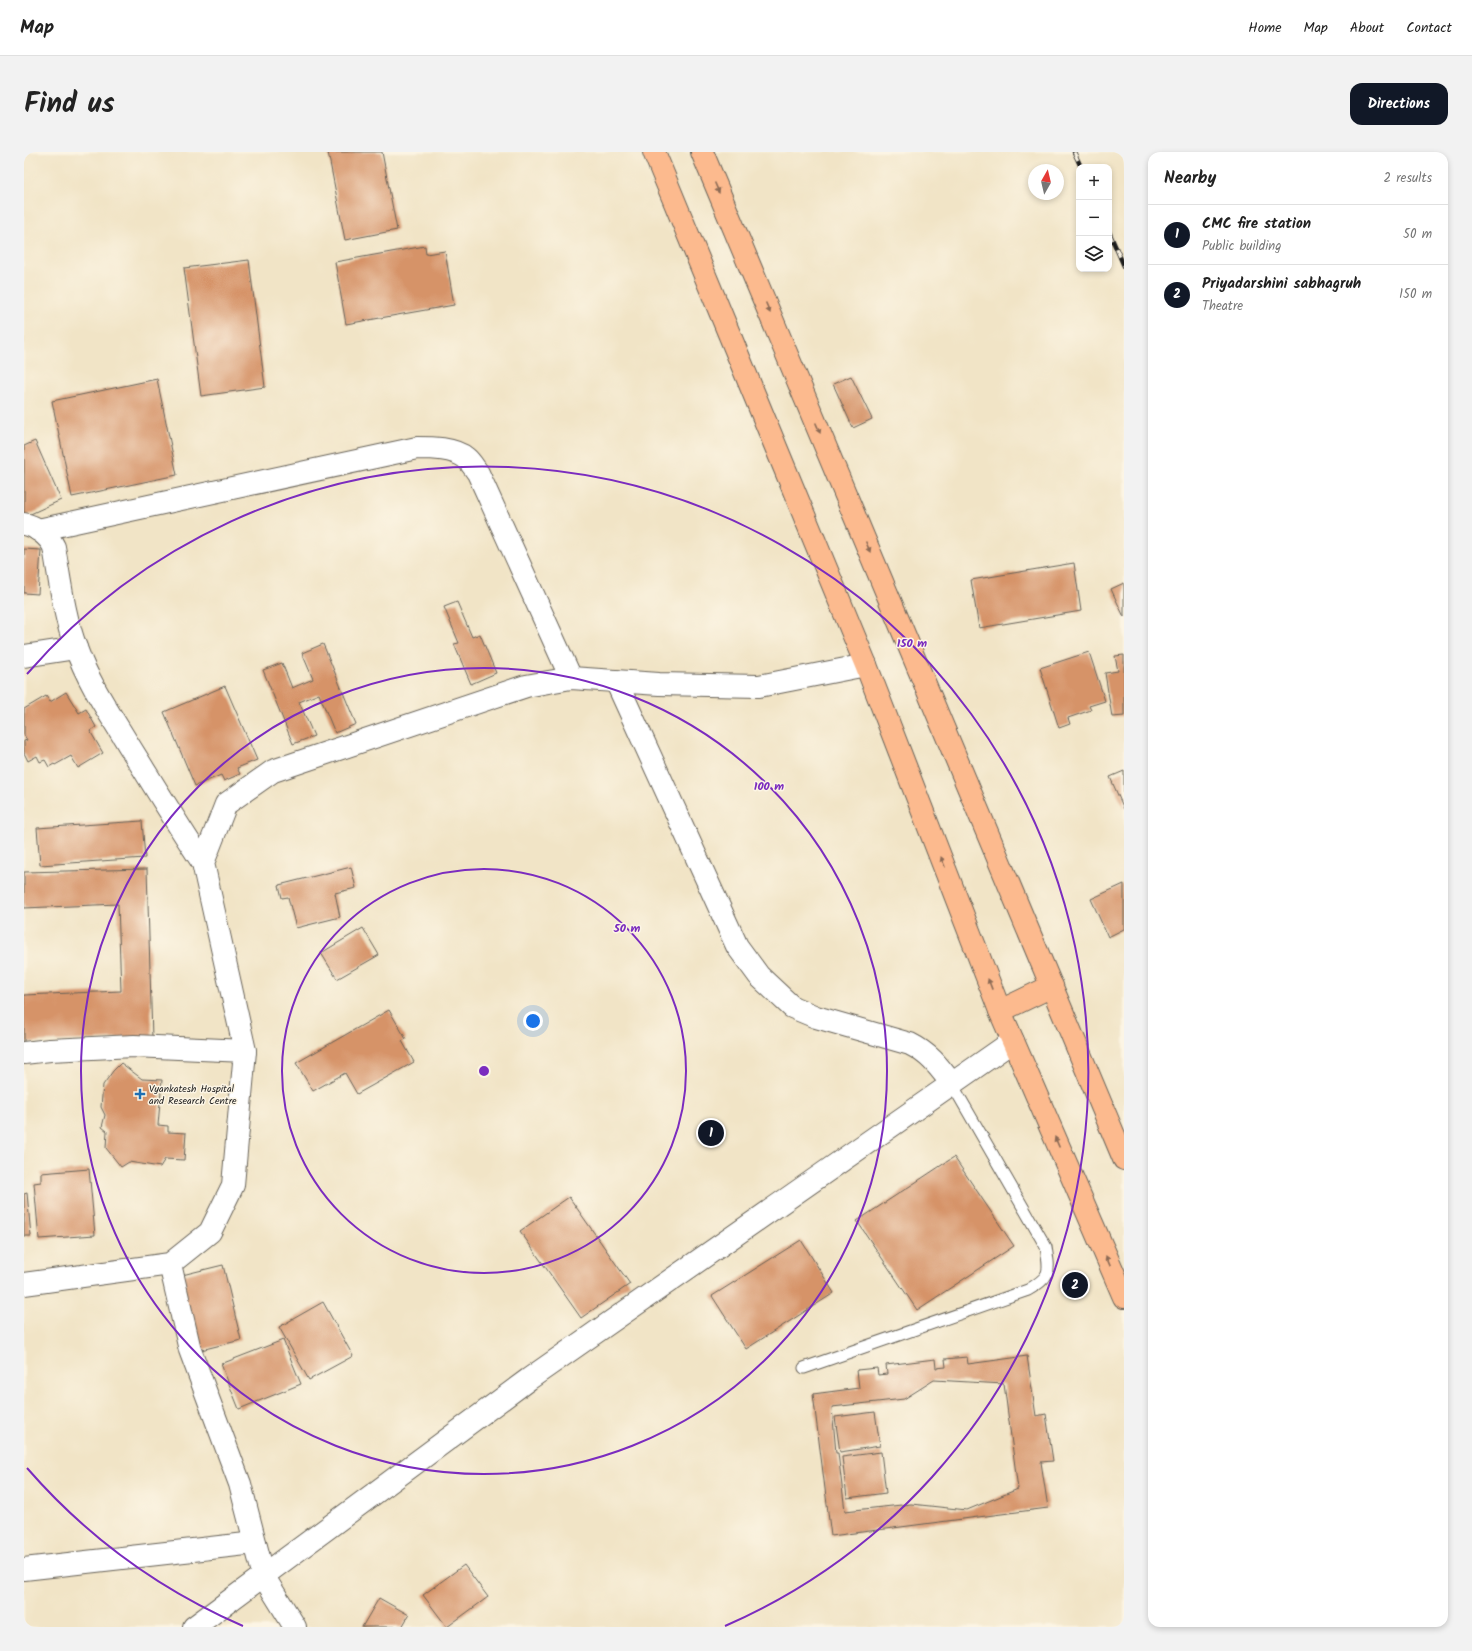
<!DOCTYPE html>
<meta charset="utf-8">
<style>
body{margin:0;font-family:Kalam,sans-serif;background:#f2f2f2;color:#222}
.controls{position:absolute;right:12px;top:12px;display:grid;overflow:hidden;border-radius:8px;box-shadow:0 2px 6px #0003}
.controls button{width:36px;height:36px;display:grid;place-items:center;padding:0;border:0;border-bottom:1px solid #e0e0e0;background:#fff;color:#222;font:20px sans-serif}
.compass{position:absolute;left:1004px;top:12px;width:36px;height:36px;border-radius:50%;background:#fff;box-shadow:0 2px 6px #0003;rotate:8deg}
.you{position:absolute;left:509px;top:869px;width:14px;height:14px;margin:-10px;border:3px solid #fff;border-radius:50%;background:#1a73e8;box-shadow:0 0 0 6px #1a73e833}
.badge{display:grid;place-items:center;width:26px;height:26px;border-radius:50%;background:#111827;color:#fff;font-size:13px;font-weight:700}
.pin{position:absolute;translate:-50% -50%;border:2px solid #fff;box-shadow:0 1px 4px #0006}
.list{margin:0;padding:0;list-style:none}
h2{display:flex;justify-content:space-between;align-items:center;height:52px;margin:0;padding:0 16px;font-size:17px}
h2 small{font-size:13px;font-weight:400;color:#767676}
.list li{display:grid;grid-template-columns:26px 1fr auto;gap:12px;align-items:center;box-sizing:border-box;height:60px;padding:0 16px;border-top:1px solid #e0e0e0}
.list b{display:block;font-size:15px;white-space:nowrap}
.list p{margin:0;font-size:13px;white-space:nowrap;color:#767676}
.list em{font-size:13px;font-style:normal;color:#767676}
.icon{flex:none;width:22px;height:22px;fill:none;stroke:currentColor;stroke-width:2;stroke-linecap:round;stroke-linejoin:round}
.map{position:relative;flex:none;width:1100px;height:1475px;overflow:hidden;border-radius:12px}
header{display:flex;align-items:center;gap:24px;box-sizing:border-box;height:56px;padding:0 20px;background:#fff;border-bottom:1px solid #e0e0e0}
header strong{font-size:19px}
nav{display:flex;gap:22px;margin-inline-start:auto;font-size:14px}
.intro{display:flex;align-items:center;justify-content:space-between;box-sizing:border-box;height:96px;padding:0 24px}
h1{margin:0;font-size:28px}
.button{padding:10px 18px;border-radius:12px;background:#111827;color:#fff;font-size:14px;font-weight:700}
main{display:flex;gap:24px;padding:0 24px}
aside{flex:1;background:#fff;border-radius:12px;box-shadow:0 2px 6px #0003}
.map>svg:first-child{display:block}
.building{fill:#d69367;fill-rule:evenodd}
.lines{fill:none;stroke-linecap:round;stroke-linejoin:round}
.lane-casing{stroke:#676258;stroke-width:13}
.street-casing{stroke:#676258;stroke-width:24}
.primary-casing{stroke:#676258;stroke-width:24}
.lane{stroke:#fff;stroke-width:11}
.street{stroke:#fff;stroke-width:22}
.primary{stroke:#fcba8e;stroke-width:22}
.rail-casing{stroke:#1c1c1c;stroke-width:4.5}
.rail{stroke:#fcf5e5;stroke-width:3;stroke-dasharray:9;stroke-linecap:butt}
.oneway{fill:#8c6b55}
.ring{fill:none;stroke:#7b2cbf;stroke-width:2}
.poi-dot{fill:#1f6fb2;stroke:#fcf5e5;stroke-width:1.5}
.labels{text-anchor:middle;stroke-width:3;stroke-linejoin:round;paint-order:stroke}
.poi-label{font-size:10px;fill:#1c1c1c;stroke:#fcf5e5;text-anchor:start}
.centre{fill:#7b2cbf;stroke:#fcf5e5;stroke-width:2}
.ring-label{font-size:12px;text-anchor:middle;font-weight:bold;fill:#7b2cbf;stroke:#fcf5e5;stroke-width:3;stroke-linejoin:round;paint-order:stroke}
</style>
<header>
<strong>Map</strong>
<nav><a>Home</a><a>Map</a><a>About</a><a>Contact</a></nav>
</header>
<div class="intro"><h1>Find us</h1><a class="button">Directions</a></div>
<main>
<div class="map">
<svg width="1100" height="1475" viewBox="0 0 1100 1475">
<rect width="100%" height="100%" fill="#fcf5e5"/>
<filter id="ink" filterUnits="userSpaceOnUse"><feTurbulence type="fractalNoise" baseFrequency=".025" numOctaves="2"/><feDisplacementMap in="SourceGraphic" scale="8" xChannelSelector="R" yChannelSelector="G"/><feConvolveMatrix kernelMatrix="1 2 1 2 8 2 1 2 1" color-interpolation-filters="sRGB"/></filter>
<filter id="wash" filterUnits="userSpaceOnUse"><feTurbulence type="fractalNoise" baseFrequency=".012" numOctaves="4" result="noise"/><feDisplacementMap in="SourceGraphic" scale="16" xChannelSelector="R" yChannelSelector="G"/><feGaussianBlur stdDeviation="0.9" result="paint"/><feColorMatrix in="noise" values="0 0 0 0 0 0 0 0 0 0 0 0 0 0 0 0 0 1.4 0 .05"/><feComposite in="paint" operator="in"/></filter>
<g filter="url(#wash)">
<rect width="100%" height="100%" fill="#f1e4c6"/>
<g id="blocks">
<g class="building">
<path d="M304,0H358L373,78L321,88Z"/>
<path d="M401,94L402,102L421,99L430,153L322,172L311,110Z"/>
<path d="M225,108L241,235L177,244L160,116Z"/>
<path d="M827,224L848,267L829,276L809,232Z"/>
<path d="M133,227L153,323L48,345L28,249Z"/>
<path d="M11,289L37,348L0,365V294Z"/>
<path d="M0,397L17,398L14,442L0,441Z"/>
<path d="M1050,411L1057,459L955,476L947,428Z"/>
<path d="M1100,431V465L1087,437Z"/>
<path d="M433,450L448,485L456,482L472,521L447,532L430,492L435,491L420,455Z"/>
<path d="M299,492L332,572L311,581L295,542L275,550L290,584L269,592L239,518L258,511L268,536L289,527L278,501Z"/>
<path d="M1065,500L1081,549L1065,554L1067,558L1044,566L1046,572L1035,576L1016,516Z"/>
<path d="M1100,503V564L1088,565L1081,521L1094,519L1091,504Z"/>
<path d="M201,534L233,608L213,616L216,622L200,629L197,623L171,634L140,560Z"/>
<path d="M42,540L55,561L62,557L72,575L66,579L79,601L54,616L47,604L31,613L30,612L25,615L21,608L16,610L13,604L4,609L0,601V589L3,588L0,583V557L22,544L26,550Z"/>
<path d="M1100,619V657L1086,625Z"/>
<path d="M118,669L121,706L16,713L13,676Z"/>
<path d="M327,715L332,736L311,741L316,765L272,776L264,745L258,746L255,733Z"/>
<path d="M123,717L128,886L0,890V843L97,839L94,752L0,756V720Z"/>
<path d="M1100,732V777L1084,785L1067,747Z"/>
<path d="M339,776L355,803L313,827L297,801Z"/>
<path d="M365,858L382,887L378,889L390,910L333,942L321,921L289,939L272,911Z"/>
<path d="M97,911L118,927L138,928L134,973L144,974V980L162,981L160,1008L141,1007L136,1015L105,1010L97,1015L82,996L83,979L78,975L81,963L77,955L79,933L89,919Z"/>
<path d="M930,1005L990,1094L893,1158L833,1069Z"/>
<path d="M65,1017L71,1083L15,1087L10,1031L17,1030V1021Z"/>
<path d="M3,1041L7,1084H0V1042Z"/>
<path d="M545,1045L606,1132L557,1166L496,1079Z"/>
<path d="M777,1088L810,1141L722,1197L688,1144Z"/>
<path d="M199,1113L217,1188L169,1200L150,1125Z"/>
<path d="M299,1150L329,1204L285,1228L255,1175Z"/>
<path d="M259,1188L277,1232L215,1257L197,1212Z"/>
<path d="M1003,1204L1012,1264L1022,1262L1029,1309L1017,1310L1024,1356L807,1384L789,1242L835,1236L833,1218L853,1216L854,1223L863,1222L862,1213L911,1207L912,1216L922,1215L921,1207L943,1205L944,1212ZM910,1228L980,1232L994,1337L943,1358L887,1352L821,1359L814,1301H812L808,1255L880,1247Z"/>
<path d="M851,1260L856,1294L816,1300L811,1265Z"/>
<path d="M857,1300L862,1341L823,1346L818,1305Z"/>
<path d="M440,1413L464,1445L423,1475L399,1443Z"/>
<path d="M355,1446L385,1463L378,1475H338Z"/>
</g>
</g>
</g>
<g filter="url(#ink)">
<use href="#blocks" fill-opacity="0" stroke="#676258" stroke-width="1"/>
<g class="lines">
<g class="lane-casing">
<path id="lane" d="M780,1216L1004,1138C1027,1124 1026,1121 1022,1095L928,932"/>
</g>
<g class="street-casing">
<g id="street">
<path d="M0,372C12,374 25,384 30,395C36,429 40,464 52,496C64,530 86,562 104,592C129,632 153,672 179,711"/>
<path d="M14,378L393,296C408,296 430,296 442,306C447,310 450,316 454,321L547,526"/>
<path d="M0,504L52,496"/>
<path d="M592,529L713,794L735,824L768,855L792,865L886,892C906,902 915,915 928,932"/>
<path d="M0,901L26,898L110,894L221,899"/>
<path d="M146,1112L166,1198L216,1332L240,1425L271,1475"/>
<path d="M0,1132L146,1112L186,1080L209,1033L221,899L179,711L202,652L249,619L502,534L547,526L635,532L735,534L842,513"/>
<path d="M0,1417L231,1391"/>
<path d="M170,1475L505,1227L989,889"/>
</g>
</g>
<g class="primary-casing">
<g id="primary">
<path d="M630,0L842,513L976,859L1100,1145"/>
<path d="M678,0L1100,1007"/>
<path d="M976,859L1028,834"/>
</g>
</g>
<use href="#lane" class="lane"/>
<use href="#street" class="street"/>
<use href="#primary" class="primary"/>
<g class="rail-casing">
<g id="rail">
<path d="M1050,0L1057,15"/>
<path d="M1085,80L1100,114"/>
</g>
</g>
<use href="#rail" class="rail"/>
</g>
<defs><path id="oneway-solid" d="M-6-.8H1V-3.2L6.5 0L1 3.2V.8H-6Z"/></defs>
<g class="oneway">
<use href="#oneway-solid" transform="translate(693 36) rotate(67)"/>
<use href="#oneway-solid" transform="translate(744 156) rotate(67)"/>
<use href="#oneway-solid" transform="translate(794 276) rotate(67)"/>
<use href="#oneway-solid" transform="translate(844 395) rotate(67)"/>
<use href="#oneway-solid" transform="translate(919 710) rotate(-111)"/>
<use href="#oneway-solid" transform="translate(966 832) rotate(-111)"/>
<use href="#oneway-solid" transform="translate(1033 990) rotate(-113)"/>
<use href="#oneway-solid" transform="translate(1084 1109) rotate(-113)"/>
</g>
</g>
<g class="ring">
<circle cx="460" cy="919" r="202"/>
<circle cx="460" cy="919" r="403"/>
<path d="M219 1474A605 605 0 0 1 3 1316M3 522A605 605 0 1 1 701 1474"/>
</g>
<path class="poi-dot" d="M114 936h4v4h4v4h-4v4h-4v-4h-4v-4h4z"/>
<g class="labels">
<g class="poi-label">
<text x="125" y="940">Vyankatesh Hospital<tspan x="125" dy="12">and Research Centre</tspan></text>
</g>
</g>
<circle cx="460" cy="919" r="6" class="centre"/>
<g class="ring-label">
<text x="888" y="495">150 m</text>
<text x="745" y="638">100 m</text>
<text x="603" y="780">50 m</text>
</g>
</svg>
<div class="controls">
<button>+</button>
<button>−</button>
<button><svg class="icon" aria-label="layers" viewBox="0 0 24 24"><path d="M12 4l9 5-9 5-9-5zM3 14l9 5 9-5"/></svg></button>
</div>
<svg class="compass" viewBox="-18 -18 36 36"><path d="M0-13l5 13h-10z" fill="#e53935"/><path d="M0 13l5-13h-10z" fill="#767676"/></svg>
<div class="you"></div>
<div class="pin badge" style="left:687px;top:981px">1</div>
<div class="pin badge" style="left:1051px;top:1133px">2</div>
</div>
<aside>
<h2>Nearby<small>2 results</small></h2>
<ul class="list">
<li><span class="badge">1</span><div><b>CMC fire station</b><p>Public building</p></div><em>50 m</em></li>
<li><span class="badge">2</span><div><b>Priyadarshini sabhagruh</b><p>Theatre</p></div><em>150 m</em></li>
</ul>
</aside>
</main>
